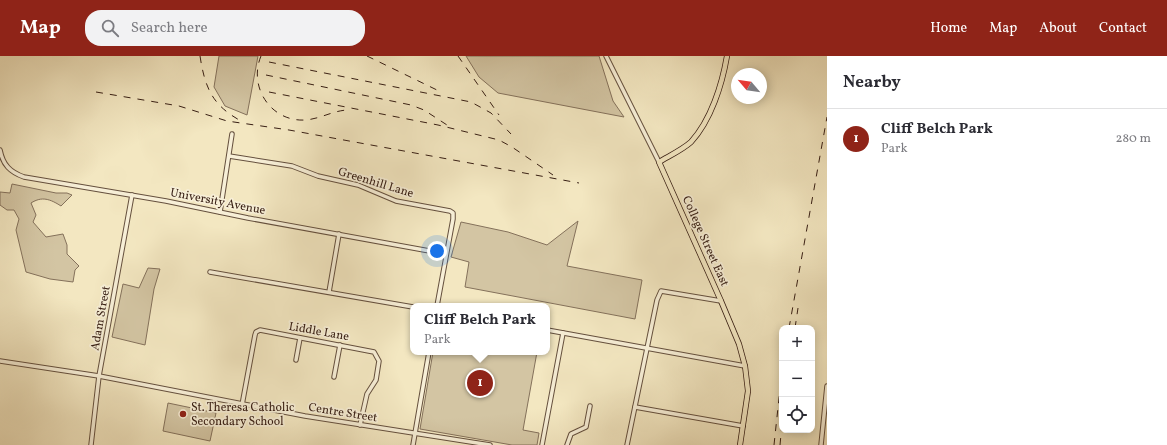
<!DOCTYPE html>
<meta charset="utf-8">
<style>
body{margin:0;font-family:Vollkorn,serif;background:#f2f2f3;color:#2b2b33}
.controls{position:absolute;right:12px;bottom:12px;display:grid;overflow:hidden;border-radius:8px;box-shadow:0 2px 10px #0003}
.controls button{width:36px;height:36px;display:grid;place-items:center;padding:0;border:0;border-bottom:1px solid #e1e1e2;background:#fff;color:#2b2b33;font:20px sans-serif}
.compass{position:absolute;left:731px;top:12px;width:36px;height:36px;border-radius:50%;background:#fff;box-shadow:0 2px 10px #0003;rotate:299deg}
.you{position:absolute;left:437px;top:195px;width:14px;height:14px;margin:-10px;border:3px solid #fff;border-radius:50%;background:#1a73e8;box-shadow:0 0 0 6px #1a73e833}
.badge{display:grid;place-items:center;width:26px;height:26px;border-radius:50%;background:#8f2418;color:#fff;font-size:13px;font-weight:700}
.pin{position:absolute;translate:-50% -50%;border:2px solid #fff;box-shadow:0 1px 4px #0006}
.popup{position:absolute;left:410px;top:247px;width:140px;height:52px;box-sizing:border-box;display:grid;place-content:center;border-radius:8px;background:#fff;filter:drop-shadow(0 1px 3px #0005);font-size:13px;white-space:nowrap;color:#7c7c81}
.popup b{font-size:15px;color:#2b2b33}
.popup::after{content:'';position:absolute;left:50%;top:100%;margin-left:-8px;border:8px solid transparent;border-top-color:#fff}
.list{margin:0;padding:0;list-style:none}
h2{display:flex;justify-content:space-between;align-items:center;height:52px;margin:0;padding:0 16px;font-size:17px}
h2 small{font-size:13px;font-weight:400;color:#7c7c81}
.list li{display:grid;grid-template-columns:26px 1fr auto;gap:12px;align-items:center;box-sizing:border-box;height:60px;padding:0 16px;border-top:1px solid #e1e1e2}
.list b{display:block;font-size:15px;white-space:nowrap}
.list p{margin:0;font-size:13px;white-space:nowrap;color:#7c7c81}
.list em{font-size:13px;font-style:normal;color:#7c7c81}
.icon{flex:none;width:22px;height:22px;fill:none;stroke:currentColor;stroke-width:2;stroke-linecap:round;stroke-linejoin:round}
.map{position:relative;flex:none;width:827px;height:389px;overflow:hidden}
header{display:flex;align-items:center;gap:24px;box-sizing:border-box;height:56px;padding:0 20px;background:#8f2418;color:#fff}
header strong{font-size:19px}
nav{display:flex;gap:22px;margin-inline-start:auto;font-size:14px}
.search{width:280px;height:36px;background:#f2f2f3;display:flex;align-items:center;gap:10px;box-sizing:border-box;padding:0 14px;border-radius:16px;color:#7c7c81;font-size:15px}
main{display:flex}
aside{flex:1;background:#fff}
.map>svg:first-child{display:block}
.green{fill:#d3c5a3;stroke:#84715b}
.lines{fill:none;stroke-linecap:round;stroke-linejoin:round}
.minor-casing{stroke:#65503e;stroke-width:5.5}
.major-casing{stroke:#361d13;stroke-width:6}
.minor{stroke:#f7efd7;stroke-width:3.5}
.major{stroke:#f3e7c1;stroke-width:4.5}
.rail{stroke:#361d13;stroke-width:1;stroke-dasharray:7 7;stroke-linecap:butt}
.poi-dot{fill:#8f2418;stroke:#f7efd7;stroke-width:1.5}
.labels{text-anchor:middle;stroke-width:3.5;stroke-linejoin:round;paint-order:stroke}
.street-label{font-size:12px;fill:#361d13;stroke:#f7efd7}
.poi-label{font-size:12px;fill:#361d13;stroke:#f7efd7;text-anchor:start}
</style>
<header>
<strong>Map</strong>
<div class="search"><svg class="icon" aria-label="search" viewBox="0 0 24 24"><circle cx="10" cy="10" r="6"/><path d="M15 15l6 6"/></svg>Search here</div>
<nav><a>Home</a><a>Map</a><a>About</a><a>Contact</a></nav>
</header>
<main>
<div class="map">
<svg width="827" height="389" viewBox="0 0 827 389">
<rect width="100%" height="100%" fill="#f3e7c1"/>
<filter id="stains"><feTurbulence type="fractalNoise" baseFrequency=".005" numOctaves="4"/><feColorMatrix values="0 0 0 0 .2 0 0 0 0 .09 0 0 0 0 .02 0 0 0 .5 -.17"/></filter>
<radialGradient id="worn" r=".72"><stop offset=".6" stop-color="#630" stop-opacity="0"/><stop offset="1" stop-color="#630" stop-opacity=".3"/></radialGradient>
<g class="green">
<path d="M219,0H258L247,59L225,50L214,31Z"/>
<path d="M466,0H599L613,45L624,61L498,37L479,21Z"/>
<path d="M12,128L56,137H67L72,139L61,150C50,143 42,140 31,147L36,159L33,166L46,181L63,178L67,189V198L79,210L75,214L73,226L50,223L26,216L16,174L19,163L14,154H7L0,149V136L10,137Z"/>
<path d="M578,165L567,210L642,224L635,263L465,231L469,206L451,201L461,166L508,176L547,189Z"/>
<path d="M148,212L160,213L154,233L145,289L112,281L123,228L139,232Z"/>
<path d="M433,296H537L523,374L539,377L537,389H512L420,373Z"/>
<path d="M168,347L216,357L210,385L163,375Z"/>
</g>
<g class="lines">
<g class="minor-casing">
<g id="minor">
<path d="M606,0L659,106"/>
<path d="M0,94C3,109 10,116 24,121L166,145L248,162L446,198"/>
<path d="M229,100L292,110L318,120L358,129L396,145L450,155L453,157V163L437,250"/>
<path d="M220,156L232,78"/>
<path d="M210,216L413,251"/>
<path d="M329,236L339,178"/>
<path d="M547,274L745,310"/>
<path d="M296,304L300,282"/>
<path d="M0,305L99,320L305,360L490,389"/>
<path d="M334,321L340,289"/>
<path d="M242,349L255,279L256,276L260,274L374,296L379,305L376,324L367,338L360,369"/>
<path d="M635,351L743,370"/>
<path d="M91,389L99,320L132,139"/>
<path d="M413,389L429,296"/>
<path d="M542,389L563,277"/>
<path d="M567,389L571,378L586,371L590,350"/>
<path d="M627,389L657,244L661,235L721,245"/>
<path d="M821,389L827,330"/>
</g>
</g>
<g class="major-casing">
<path id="major" d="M727,0C722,29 711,64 691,86C682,94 669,100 659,106L721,245L739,288L745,310L748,335L740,389"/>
</g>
<use href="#minor" class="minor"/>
<use href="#major" class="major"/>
<g class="rail">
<path d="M200,0C205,32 212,49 241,65"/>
<path d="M261,0C248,31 271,66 305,64C320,63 332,55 347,54"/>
<path d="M367,0L439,35"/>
<path d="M458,0L499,59"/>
<path d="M269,6L471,46L491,57L511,78"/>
<path d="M266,19L411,49L424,54L447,69"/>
<path d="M96,36L179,50L227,65L289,74L579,127"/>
<path d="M269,36L438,69L499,84L512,91L553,119"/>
<path d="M789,272L827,61"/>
<path d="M795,272L798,252"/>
<path d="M774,389L782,314"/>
<path d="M780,389L782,368"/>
</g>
</g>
<circle class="poi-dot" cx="183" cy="358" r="4"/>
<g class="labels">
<g class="street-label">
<text transform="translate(376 126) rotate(17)" y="4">Greenhill Lane</text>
<text transform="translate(218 145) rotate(11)" y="4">University Avenue</text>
<text transform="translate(706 185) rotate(66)" y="4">College Street East</text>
<text transform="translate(100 262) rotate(-80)" y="4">Adam Street</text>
<text transform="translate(319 275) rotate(10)" y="4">Liddle Lane</text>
<text transform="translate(343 356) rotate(9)" y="4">Centre Street</text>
</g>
<g class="poi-label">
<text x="191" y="355">St. Theresa Catholic<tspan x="191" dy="14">Secondary School</tspan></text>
</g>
</g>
<rect width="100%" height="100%" filter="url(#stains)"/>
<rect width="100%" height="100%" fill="url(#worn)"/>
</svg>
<div class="controls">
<button>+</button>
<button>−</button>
<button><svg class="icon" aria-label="locate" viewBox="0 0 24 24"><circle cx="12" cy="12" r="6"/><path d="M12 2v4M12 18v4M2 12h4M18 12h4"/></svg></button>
</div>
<svg class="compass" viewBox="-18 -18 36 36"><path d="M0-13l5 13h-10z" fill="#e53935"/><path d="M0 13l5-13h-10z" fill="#7c7c81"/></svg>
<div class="you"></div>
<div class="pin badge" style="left:480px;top:327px">1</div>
<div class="popup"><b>Cliff Belch Park</b>Park</div>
</div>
<aside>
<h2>Nearby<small></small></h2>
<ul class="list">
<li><span class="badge">1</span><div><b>Cliff Belch Park</b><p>Park</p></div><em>280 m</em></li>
</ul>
</aside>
</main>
